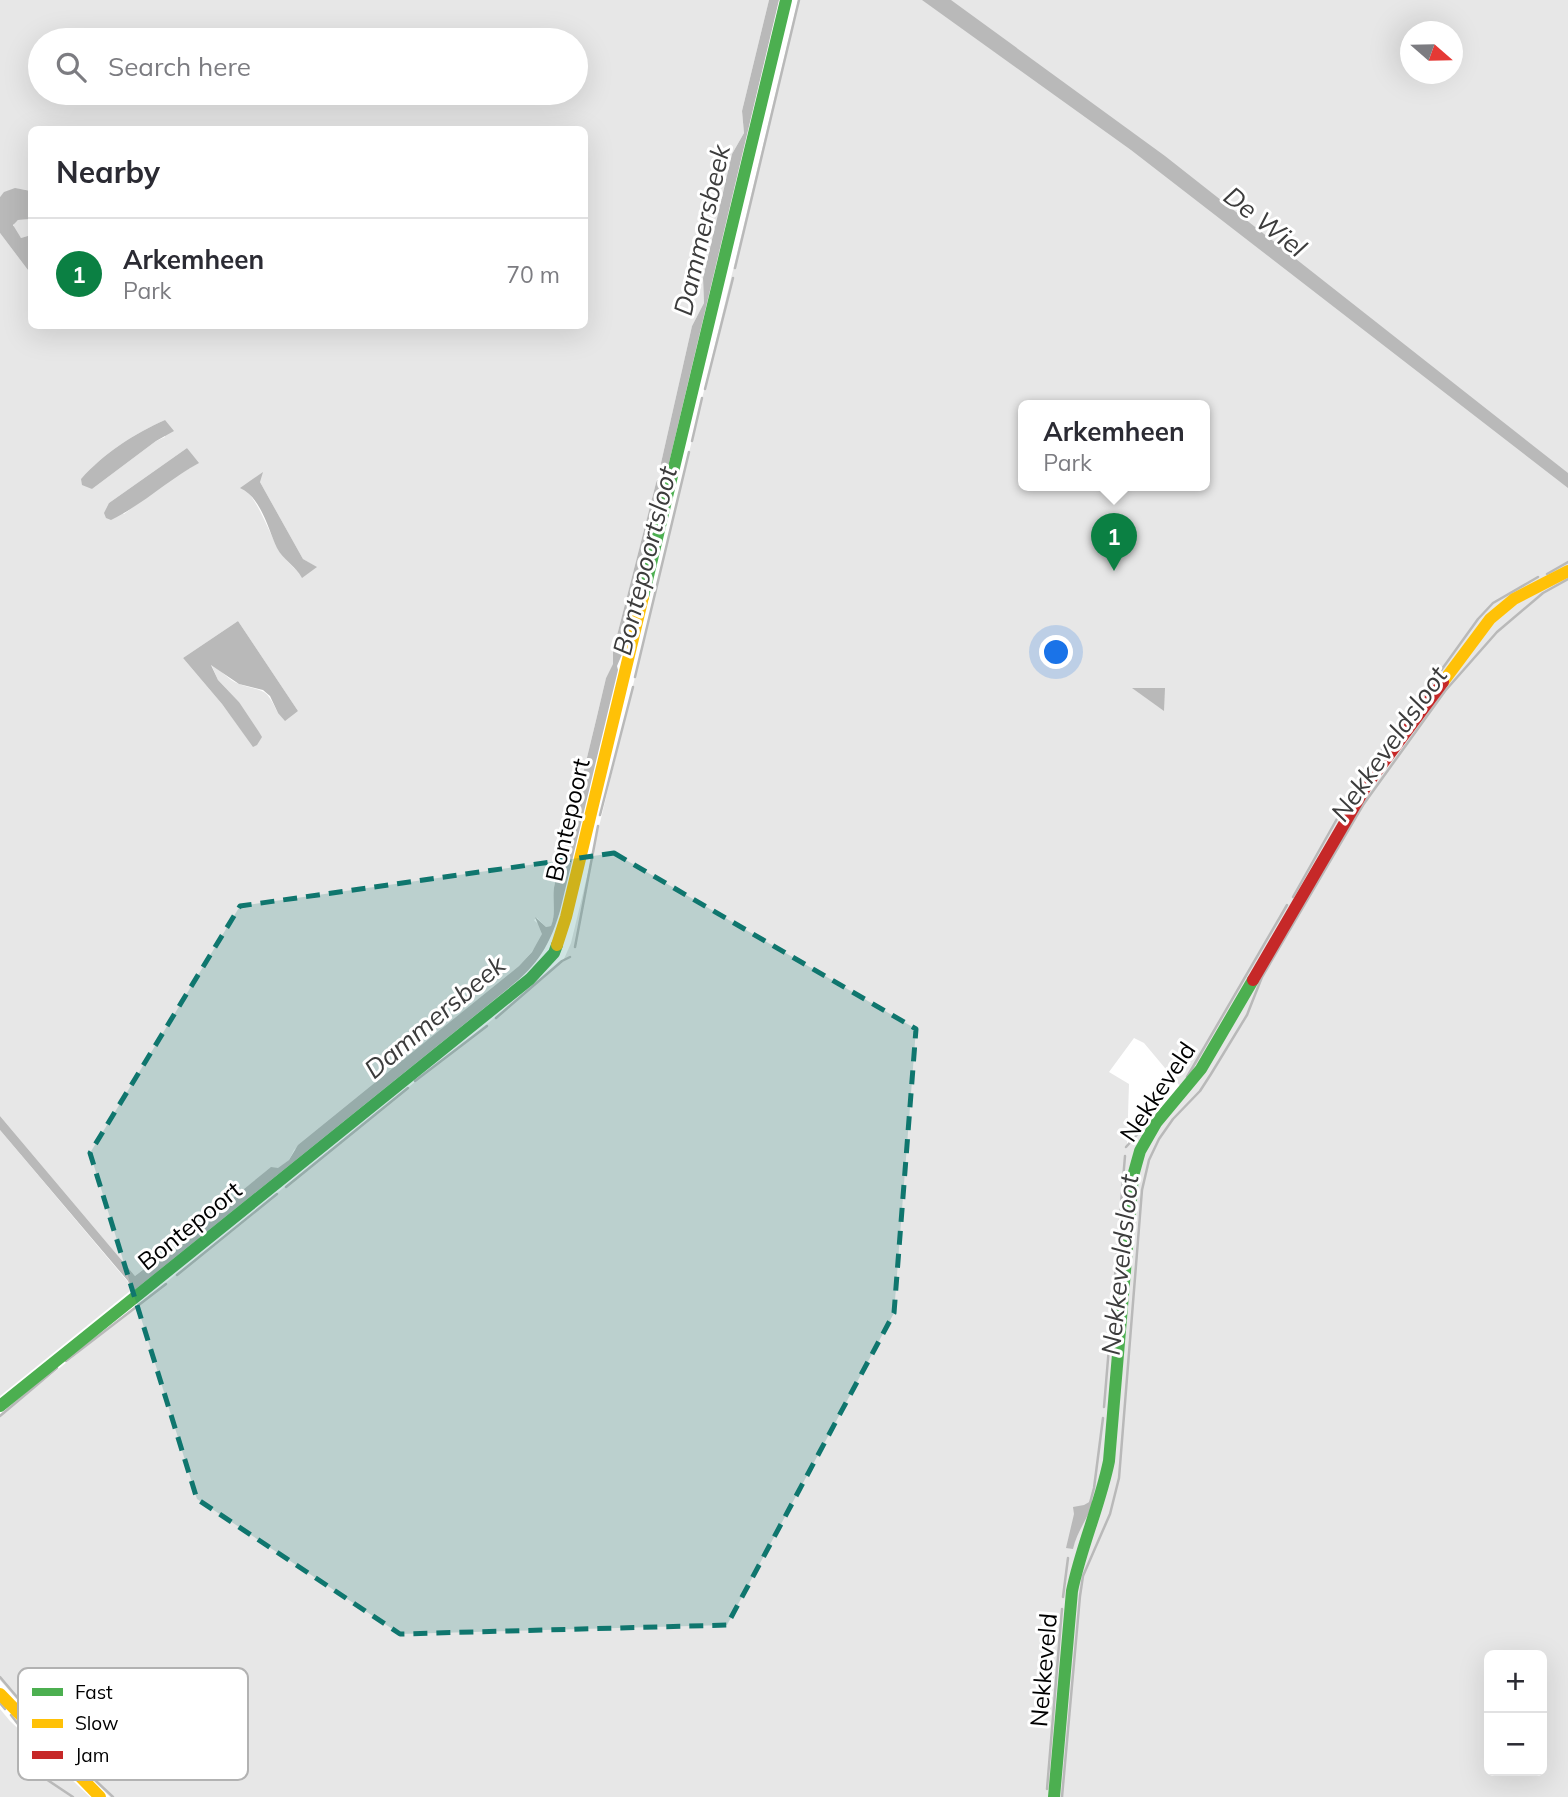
<!DOCTYPE html>
<meta charset="utf-8">
<style>
body{margin:0;font-family:Mulish,sans-serif;background:#f2f2f3;color:#2b2b33}
.controls{position:absolute;right:21px;bottom:21px;display:grid;overflow:hidden;border-radius:10px;box-shadow:0 7px 28px #0002}
.controls button{width:63px;height:63px;display:grid;place-items:center;padding:0;border:0;border-bottom:2px solid #e1e1e2;background:#fff;color:#2b2b33;font:35px sans-serif}
.compass{position:absolute;left:1400px;top:21px;width:63px;height:63px;border-radius:50%;background:#fff;box-shadow:0 7px 28px #0002;rotate:110deg}
.you{position:absolute;left:1057px;top:653px;width:24px;height:24px;margin:-18px;border:5px solid #fff;border-radius:50%;background:#1a73e8;box-shadow:0 0 0 10px #1a73e833}
.badge{display:grid;place-items:center;width:46px;height:46px;border-radius:50%;background:#0b8043;color:#fff;font-size:23px;font-weight:700}
.pin{position:absolute;translate:-50% -58px;filter:drop-shadow(0 2px 4px #0008)}
.pin::after{content:'';position:absolute;top:37px;width:24px;height:21px;background:inherit;clip-path:polygon(0 0,100% 0,50% 100%)}
.popup{position:absolute;left:1018px;top:400px;width:192px;height:91px;box-sizing:border-box;display:grid;place-content:center;border-radius:10px;background:#fff;filter:drop-shadow(0 2px 5px #0005);font-size:23px;white-space:nowrap;color:#7c7c81}
.popup b{font-size:26px;color:#2b2b33}
.popup::after{content:'';position:absolute;left:50%;top:100%;margin-left:-14px;border:14px solid transparent;border-top-color:#fff}
.list{margin:0;padding:0;list-style:none}
h2{display:flex;justify-content:space-between;align-items:center;height:91px;margin:0;padding:0 28px;font-size:30px}
h2 small{font-size:23px;font-weight:400;color:#7c7c81}
.list li{display:grid;grid-template-columns:46px 1fr auto;gap:21px;align-items:center;box-sizing:border-box;height:112px;padding:0 28px;border-top:2px solid #e1e1e2}
.list b{display:block;font-size:26px;white-space:nowrap}
.list p{margin:0;font-size:23px;white-space:nowrap;color:#7c7c81}
.list em{font-size:23px;font-style:normal;color:#7c7c81}
.icon{flex:none;width:38px;height:38px;fill:none;stroke:currentColor;stroke-width:2;stroke-linecap:round;stroke-linejoin:round}
.map{position:relative;flex:none;width:1568px;height:1797px;overflow:hidden}
.search{position:absolute;background:#fff;box-shadow:0 7px 28px #0002;left:28px;top:28px;width:560px;height:77px;display:flex;align-items:center;gap:18px;box-sizing:border-box;padding:0 24px;border-radius:38px;color:#7c7c81;font-size:26px}
.panel{position:absolute;background:#fff;box-shadow:0 7px 28px #0002;left:28px;top:126px;width:560px;height:203px;border-radius:10px}
.map>svg:first-child{display:block}
.green{fill:#e7e7e7;fill-rule:evenodd}
.water{fill:#b9b9b9}
.lines{fill:none;stroke-linecap:round;stroke-linejoin:round}
.stream{stroke:#b9b9b9;stroke-width:2.5}
.fast{stroke:#4caf50;stroke-width:12}
.slow{stroke:#ffc107;stroke-width:12}
.jam{stroke:#c62828;stroke-width:12}
.marked{fill:#0f766e;fill-opacity:0.2;stroke:#0f766e;stroke-width:5;stroke-dasharray:14 9;stroke-linejoin:round}
.labels{text-anchor:middle;stroke-width:6;stroke-linejoin:round;paint-order:stroke}
.street-label{font-size:24px;fill:#000;stroke:#fff}
.water-label{font-size:26px;font-style:italic;fill:#3c3c3c;stroke:#fff}
.key{fill:#fff;stroke:#b2b2b2;stroke-width:2}
.key-label{font-size:19px;fill:#000}
</style>
<div class="map">
<svg width="1568" height="1797" viewBox="0 0 1568 1797">
<rect width="100%" height="100%" fill="#fff"/>
<g class="green">
<path d="M0,0H769L742,111L744,133L732,154L703,278L704,303L692,326L661,463L665,467L662,478L657,479L656,483L613,651V665L606,678C590,747 573,815 555,883C551,898 557,911 551,926L546,927L537,918L534,920C537,923 541,926 542,930C545,939 525,960 519,966L294,1150L289,1160L279,1168H270L190,1233L180,1248L160,1256L135,1276L0,1116V233L31,274L32,326H584V130H32L31,191C22,188 7,188 0,197ZM40,40H576V93H40ZM165,420V437L156,441L92,489L81,479C103,454 135,433 165,420ZM187,448L198,463L164,484L124,514L109,503ZM260,482L303,559L316,567L298,571C272,551 268,517 248,492ZM238,621L298,711L278,713C265,686 265,693 239,684C228,680 221,669 211,664L218,680L239,702L253,746L222,704L183,658Z"/>
<path d="M798,0H1568V1797H110L37,1723L0,1680V1416L544,978L564,959L571,943ZM1410,32H1452V74H1410ZM1023,405H1205V485H1023ZM1134,1038L1144,1043L1180,1086L1127,1146L1129,1084L1109,1072ZM1489,1655H1542V1771H1489Z"/>
<path d="M31,219V235L21,238L14,229V223L18,220Z"/>
<path d="M0,1130L128,1282L130,1291L0,1396Z"/>
<path d="M0,1709L10,1721L90,1797H0Z"/>
</g>
<g class="water">
<path d="M769,0H779L668,467H663L661,463L692,326L704,303L703,278L732,154L744,133L742,111Z"/>
<path d="M922,0H951L1165,156L1568,473V488L1131,150Z"/>
<path d="M15,188L31,191V219L18,220L13,225L21,238L31,235V274L0,233V197L4,192Z"/>
<path d="M165,420L174,431L156,441L92,489L82,485L81,479C103,454 135,433 165,420Z"/>
<path d="M187,448L199,463C168,480 142,505 111,520L106,518L104,513L109,503Z"/>
<path d="M263,472L260,482L265,491L303,559L317,567L302,578C296,566 283,560 277,548C268,529 261,497 240,488Z"/>
<path d="M662,478L665,483L623,652L617,666L618,670L560,911C544,965 524,975 483,1009L132,1292L128,1281L0,1130V1116L135,1276L161,1256L180,1248L190,1233L271,1167L278,1168L289,1160L298,1145L519,966L532,952L542,934L535,917L546,927L551,926C557,911 551,898 555,883C573,815 590,747 606,678L613,664V651L656,483L657,480Z"/>
<path d="M238,621L298,711L285,721L278,713L270,696L263,690L239,684L211,665L218,680L239,702L259,732L262,737L257,745L253,747L222,704L183,658Z"/>
<path d="M1132,688H1165L1164,711Z"/>
<path d="M1091,1501H1094C1088,1518 1077,1531 1073,1549L1066,1548L1074,1514L1073,1507L1084,1505Z"/>
</g>
<g class="lines">
<g class="stream">
<path d="M735,268L799,0"/>
<path d="M705,389L733,278"/>
<path d="M692,441L702,398"/>
<path d="M1547,574L1568,562"/>
<path d="M635,677L689,452"/>
<path d="M1401,726L1478,619L1493,603L1538,577"/>
<path d="M600,815L633,687"/>
<path d="M1293,897L1360,778L1394,735"/>
<path d="M575,947L598,826"/>
<path d="M496,1018L562,961L570,957"/>
<path d="M1187,1077L1287,905"/>
<path d="M415,1081L487,1026"/>
<path d="M1126,1147L1150,1120"/>
<path d="M286,1187L408,1088"/>
<path d="M177,1275L277,1194"/>
<path d="M1110,1337L1125,1156"/>
<path d="M66,1361L166,1284"/>
<path d="M1104,1407L1109,1347"/>
<path d="M0,1416L57,1368"/>
<path d="M1090,1503L1094,1488L1103,1418"/>
<path d="M1063,1597L1068,1558"/>
<path d="M0,1677L56,1743"/>
<path d="M0,1703L5,1709"/>
<path d="M11,1715L34,1745L37,1757V1773L73,1797"/>
<path d="M61,1748L113,1797"/>
<path d="M1047,1789L1062,1609"/>
<path d="M1062,1797L1080,1596L1083,1576L1110,1514L1119,1478L1142,1190L1149,1160L1159,1139L1173,1119L1200,1091L1211,1074L1247,1015L1262,977L1363,805L1445,691L1497,632L1543,593L1568,579"/>
</g>
<g class="fast">
<path d="M643,597L786,0"/>
<path d="M0,1406L530,979L554,953L557,945"/>
<path d="M1054,1797L1072,1591C1081,1547 1100,1505 1109,1461L1133,1176L1140,1151L1156,1123L1201,1069L1253,980"/>
</g>
<g class="slow">
<path d="M1443,682L1490,619L1514,599L1568,571"/>
<path d="M557,945L566,917L643,597"/>
<path d="M0,1694L100,1797"/>
</g>
<path class="jam" d="M1253,980L1368,783L1443,682"/>
</g>
<path class="marked" d="M614,853L916,1029L894,1313L727,1625L400,1634L197,1499L90,1153L240,906Z"/>
<g class="labels">
<g class="street-label">
<text transform="translate(568 820) rotate(-77)" y="8">Bontepoort</text>
<text transform="translate(1158 1092) rotate(-56)" y="8">Nekkeveld</text>
<text transform="translate(190 1226) rotate(-39)" y="8">Bontepoort</text>
<text transform="translate(1044 1670) rotate(-85)" y="8">Nekkeveld</text>
</g>
<g class="water-label">
<text transform="translate(1265 222) rotate(38)" y="9">De Wiel</text>
<text transform="translate(702 230) rotate(-77)" y="9">Dammersbeek</text>
<text transform="translate(645 561) rotate(-76)" y="9">Bontepoortsloot</text>
<text transform="translate(1389 744) rotate(-55)" y="9">Nekkeveldsloot</text>
<text transform="translate(435 1017) rotate(-40)" y="9">Dammersbeek</text>
<text transform="translate(1120 1265) rotate(-84)" y="9">Nekkeveldsloot</text>
</g>
</g>
<rect x="18" y="1668" width="230" height="112" rx="10" class="key"/>
<rect x="32" y="1688" width="31" height="8" fill="#4caf50"/>
<rect x="32" y="1719" width="31" height="9" fill="#ffc107"/>
<rect x="32" y="1751" width="31" height="8" fill="#c62828"/>
<g class="key-label">
<text x="75" y="1699">Fast</text>
<text x="75" y="1730">Slow</text>
<text x="75" y="1762">Jam</text>
</g>
</svg>
<div class="controls">
<button>+</button>
<button>−</button>
</div>
<svg class="compass" viewBox="-18 -18 36 36"><path d="M0-13l5 13h-10z" fill="#e53935"/><path d="M0 13l5-13h-10z" fill="#7c7c81"/></svg>
<div class="you"></div>
<div class="pin badge" style="left:1114px;top:571px">1</div>
<div class="popup"><b>Arkemheen</b>Park</div>
<div class="search"><svg class="icon" aria-label="search" viewBox="0 0 24 24"><circle cx="10" cy="10" r="6"/><path d="M15 15l6 6"/></svg>Search here</div>
<section class="panel">
<h2>Nearby<small></small></h2>
<ul class="list">
<li><span class="badge">1</span><div><b>Arkemheen</b><p>Park</p></div><em>70 m</em></li>
</ul>
</section>
</div>
